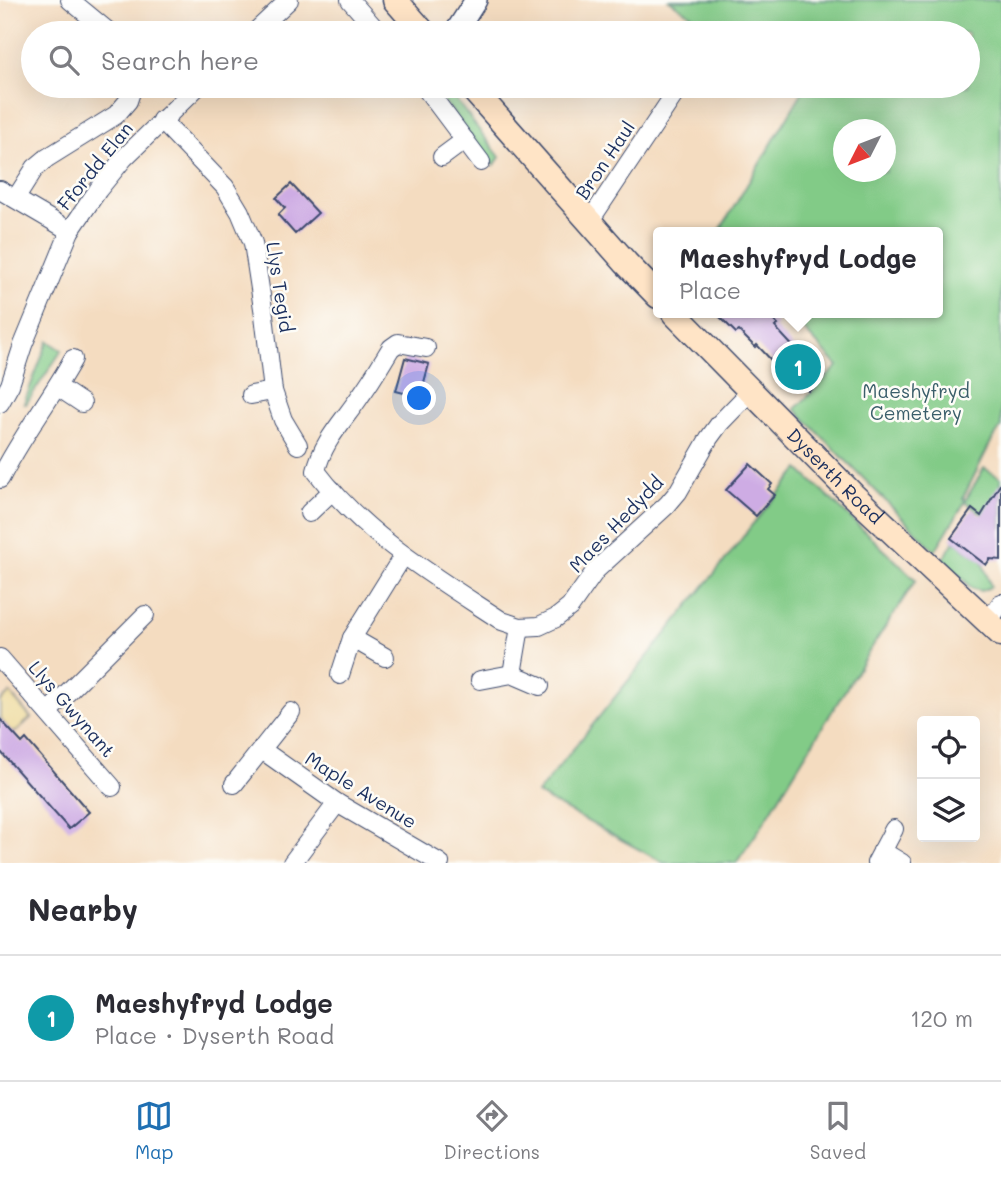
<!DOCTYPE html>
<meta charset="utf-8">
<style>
body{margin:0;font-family:Mali,sans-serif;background:#f2f2f3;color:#2b2b33}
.controls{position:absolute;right:21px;bottom:21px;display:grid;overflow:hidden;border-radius:7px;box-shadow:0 7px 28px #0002}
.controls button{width:63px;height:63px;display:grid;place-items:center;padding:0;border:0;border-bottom:2px solid #e1e1e2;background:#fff;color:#2b2b33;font:35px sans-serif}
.compass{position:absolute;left:833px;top:119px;width:63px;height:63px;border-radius:50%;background:#fff;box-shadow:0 7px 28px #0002;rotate:228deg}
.you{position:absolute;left:420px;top:399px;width:24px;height:24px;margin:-18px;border:5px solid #fff;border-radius:50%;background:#1a73e8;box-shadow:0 0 0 10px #1a73e833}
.badge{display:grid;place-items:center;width:46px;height:46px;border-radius:50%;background:#1f6fb2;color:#fff;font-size:23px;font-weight:700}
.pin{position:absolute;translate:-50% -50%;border:4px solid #fff;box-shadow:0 2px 7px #0006}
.popup{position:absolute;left:653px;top:227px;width:290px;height:91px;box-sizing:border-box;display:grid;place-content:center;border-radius:7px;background:#fff;filter:drop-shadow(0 2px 5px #0005);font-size:23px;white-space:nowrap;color:#7c7c81}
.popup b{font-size:26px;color:#2b2b33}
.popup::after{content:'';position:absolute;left:50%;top:100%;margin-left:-14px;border:14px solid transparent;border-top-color:#fff}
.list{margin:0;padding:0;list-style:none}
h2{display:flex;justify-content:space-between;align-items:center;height:91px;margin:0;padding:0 28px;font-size:30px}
h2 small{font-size:23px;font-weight:400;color:#7c7c81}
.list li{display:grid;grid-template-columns:46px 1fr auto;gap:21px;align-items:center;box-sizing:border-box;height:126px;padding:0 28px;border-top:2px solid #e1e1e2}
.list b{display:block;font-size:26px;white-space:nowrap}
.list p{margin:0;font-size:23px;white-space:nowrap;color:#7c7c81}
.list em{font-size:23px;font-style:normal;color:#7c7c81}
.icon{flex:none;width:38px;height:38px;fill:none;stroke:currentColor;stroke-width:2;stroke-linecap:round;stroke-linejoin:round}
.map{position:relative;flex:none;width:1001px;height:863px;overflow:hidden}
.search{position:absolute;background:#fff;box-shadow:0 7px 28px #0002;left:21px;right:21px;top:21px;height:77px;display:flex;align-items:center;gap:18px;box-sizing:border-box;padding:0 24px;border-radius:38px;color:#7c7c81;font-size:26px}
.sheet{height:217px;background:#fff}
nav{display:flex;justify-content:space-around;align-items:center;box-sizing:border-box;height:98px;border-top:2px solid #e1e1e2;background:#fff;font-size:19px;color:#7c7c81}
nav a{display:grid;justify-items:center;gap:4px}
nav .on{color:#1f6fb2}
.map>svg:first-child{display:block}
.green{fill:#82cb87;stroke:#4e7d72;stroke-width:2;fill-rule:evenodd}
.sand{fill:#eeda9e;stroke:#84847e;stroke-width:2}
.building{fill:#ceace4}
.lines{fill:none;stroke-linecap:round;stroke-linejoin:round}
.minor-casing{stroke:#3c496d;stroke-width:20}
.tertiary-casing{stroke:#3c496d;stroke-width:24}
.secondary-casing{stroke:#3c496d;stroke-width:27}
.minor{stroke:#fff;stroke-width:18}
.tertiary{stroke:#fff;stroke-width:21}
.secondary{stroke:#ffe4c6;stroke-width:24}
.labels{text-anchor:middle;stroke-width:5;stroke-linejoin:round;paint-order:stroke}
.street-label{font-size:19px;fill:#1b2f5e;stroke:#fdfcf7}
.park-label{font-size:19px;fill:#3a5e6a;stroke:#fdfcf7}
</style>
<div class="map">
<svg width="1001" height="863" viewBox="0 0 1001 863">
<rect width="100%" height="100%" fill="#fdfcf7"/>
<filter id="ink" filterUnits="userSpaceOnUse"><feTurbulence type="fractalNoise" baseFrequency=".0143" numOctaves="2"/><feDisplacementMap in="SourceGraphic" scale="14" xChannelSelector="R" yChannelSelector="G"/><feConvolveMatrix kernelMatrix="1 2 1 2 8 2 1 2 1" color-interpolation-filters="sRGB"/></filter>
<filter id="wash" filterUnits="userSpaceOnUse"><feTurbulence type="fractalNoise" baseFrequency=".00686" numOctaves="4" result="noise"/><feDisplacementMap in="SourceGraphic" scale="28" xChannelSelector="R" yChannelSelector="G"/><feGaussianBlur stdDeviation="1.57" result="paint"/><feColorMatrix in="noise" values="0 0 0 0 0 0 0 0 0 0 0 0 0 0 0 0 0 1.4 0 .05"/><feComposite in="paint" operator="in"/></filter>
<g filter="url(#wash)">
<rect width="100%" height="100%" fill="#f4dcc0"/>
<g class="green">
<path d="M669,0H1001V427L990,444L963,498L965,501L984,468L1001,478V527L965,502L935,551L795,409L838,366L788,313H938V232H719L803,91L796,86H968V33H718ZM844,130H886V172H844Z"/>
<path d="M432,86H445L500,157L494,166Z"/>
<path d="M48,341L62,350L26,404L24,403Z"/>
<path d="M799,469L916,580L868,653L761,827L736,863H664L537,794L731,553L751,526Z"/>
<path d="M954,541L982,561L991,587L981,591L972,588L943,560Z"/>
</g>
<path class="sand" d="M10,693L31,718L13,734L0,719V701Z"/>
<g id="blocks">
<g class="building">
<path d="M291,184L318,213L295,234L278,215L285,208L276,198Z"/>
<path d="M716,313H766L778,325L775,327L798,352L800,350L824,376L809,391L795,377L791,381L757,345L755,347L739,331L736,333Z"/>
<path d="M405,358L429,364L420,397L396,391Z"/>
<path d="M750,464L772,484L768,489L775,495L756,516L726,490Z"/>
<path d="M1001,483V560L990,559L986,565L951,538L972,509L981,516Z"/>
<path d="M0,719L22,743L26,739L89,812L69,829L0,751Z"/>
</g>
</g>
</g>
<g filter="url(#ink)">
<use href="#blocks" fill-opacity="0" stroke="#3c496d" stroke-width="2"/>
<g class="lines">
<g class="minor-casing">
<g id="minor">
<path d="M70,0L110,33"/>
<path d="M350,0L379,33"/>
<path d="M254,33L289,0"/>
<path d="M424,86L481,162"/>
<path d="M161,120L225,187L240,212L253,243L264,315L273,391L283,420L298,445"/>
<path d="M442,157L465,140"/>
<path d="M0,190L70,231"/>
<path d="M16,198L35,168L47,158L116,115L128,101L133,86"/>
<path d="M589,222L680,86"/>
<path d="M426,348L398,343L391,348C381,364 372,380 361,395C344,421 323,440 316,471C365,536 435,577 502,621L520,627L539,626L556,618L570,607L596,570L667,505L678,492L709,438L720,423L751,391"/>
<path d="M58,387L82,403"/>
<path d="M251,395L273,391"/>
<path d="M0,403L10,385L23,345L70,231L98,190L124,158L198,86"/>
<path d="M0,479C21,437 50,400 73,359"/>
<path d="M309,513L331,492"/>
<path d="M988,622L1001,603"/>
<path d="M352,638L385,657"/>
<path d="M0,658L112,787"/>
<path d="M512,674L520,627"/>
<path d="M340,675L352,638L403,556"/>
<path d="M480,680L512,674L540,686"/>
<path d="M48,712L145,615"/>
<path d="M262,750L337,803L440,863"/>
<path d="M234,784L291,712"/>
<path d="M882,851L902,863"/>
<path d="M292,863L337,803"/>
<path d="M876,863L894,829"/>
</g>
</g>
<g class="tertiary-casing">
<path id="tertiary" d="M455,33L476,0"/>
</g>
<g class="secondary-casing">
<g id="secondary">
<path d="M395,0L424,33"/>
<path d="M470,86L626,263L658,296"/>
<path id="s1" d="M674,313L853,495L1001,634"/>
</g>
</g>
<use href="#minor" class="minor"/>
<use href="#tertiary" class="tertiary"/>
<use href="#secondary" class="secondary"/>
</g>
</g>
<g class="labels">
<g class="street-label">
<text transform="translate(605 160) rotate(-56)" y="7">Bron Haul</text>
<text transform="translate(95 166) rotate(-51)" y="7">Ffordd Elan</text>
<text transform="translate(280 287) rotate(81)" y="7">Llys Tegid</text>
<text dy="7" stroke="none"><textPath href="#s1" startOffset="229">Dyserth Road</textPath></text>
<text transform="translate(616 524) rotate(-46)" y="7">Maes Hedydd</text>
<text transform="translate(72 709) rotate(49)" y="7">Llys Gwynant</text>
<text transform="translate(361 790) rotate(32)" y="7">Maple Avenue</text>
</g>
<g class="park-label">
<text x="916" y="398">Maeshyfryd<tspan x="916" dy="22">Cemetery</tspan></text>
</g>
</g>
</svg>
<div class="controls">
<button><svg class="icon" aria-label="locate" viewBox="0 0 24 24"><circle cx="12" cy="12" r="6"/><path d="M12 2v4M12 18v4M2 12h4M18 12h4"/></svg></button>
<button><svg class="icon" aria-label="layers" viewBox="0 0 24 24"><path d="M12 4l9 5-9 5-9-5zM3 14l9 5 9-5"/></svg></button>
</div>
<svg class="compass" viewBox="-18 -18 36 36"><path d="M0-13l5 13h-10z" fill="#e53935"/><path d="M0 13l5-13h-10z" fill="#7c7c81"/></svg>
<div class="you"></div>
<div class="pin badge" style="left:798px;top:367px;background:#0f9aa8">1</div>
<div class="popup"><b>Maeshyfryd Lodge</b>Place</div>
<div class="search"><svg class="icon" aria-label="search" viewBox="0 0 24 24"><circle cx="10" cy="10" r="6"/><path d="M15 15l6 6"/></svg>Search here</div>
</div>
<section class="sheet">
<h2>Nearby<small></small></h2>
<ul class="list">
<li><span class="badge" style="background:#0f9aa8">1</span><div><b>Maeshyfryd Lodge</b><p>Place · Dyserth Road</p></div><em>120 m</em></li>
</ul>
</section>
<nav>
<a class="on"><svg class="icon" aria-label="map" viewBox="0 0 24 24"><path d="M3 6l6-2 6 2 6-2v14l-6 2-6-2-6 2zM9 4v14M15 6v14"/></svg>Map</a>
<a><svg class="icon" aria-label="directions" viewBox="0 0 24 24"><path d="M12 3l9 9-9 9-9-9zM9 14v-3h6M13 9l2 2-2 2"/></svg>Directions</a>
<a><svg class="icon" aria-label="saved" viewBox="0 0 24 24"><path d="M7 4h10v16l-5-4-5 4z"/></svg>Saved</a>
</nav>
